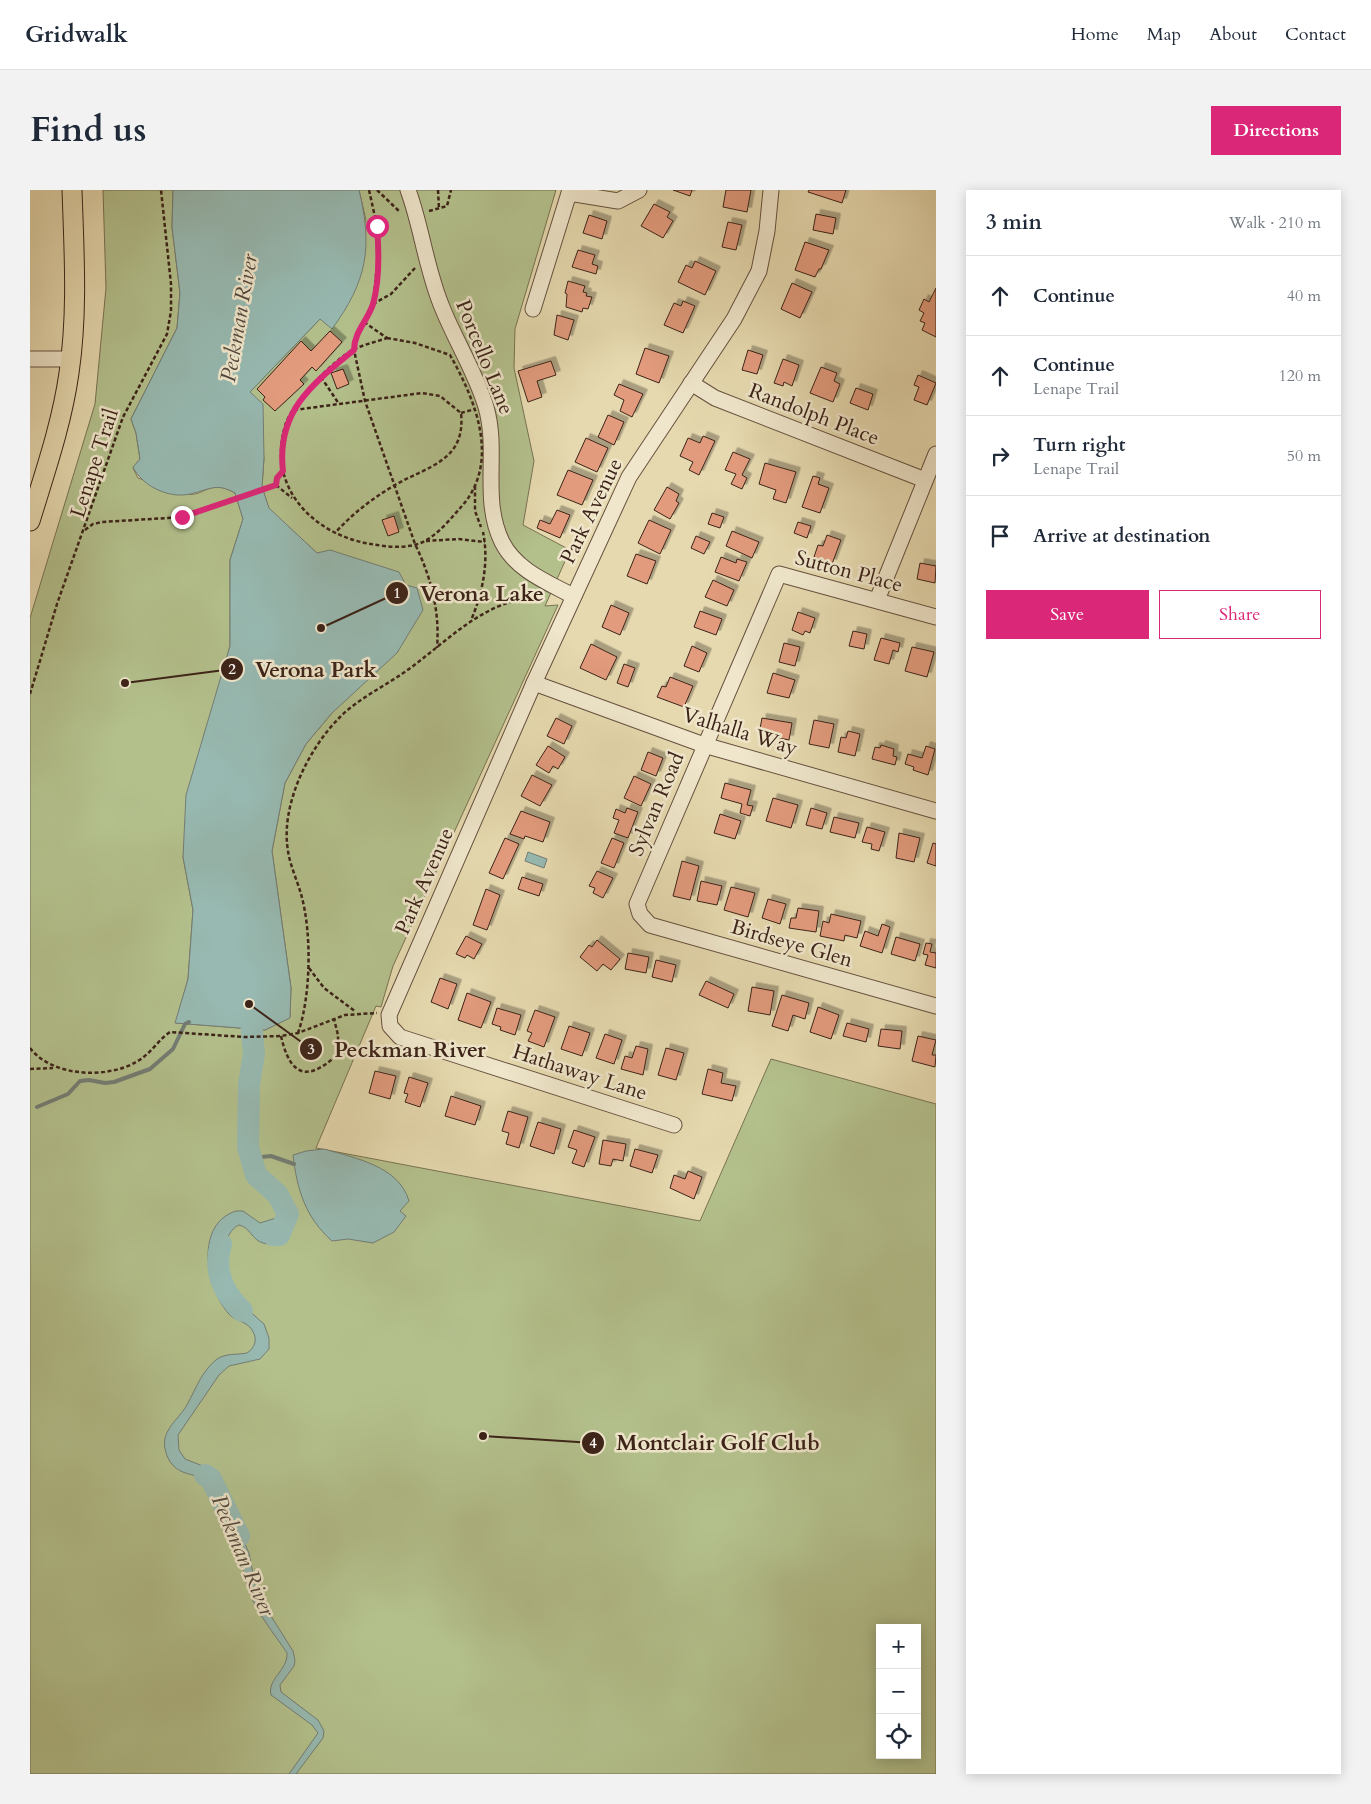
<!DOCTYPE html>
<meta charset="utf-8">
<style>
body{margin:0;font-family:Cardo,serif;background:#f2f2f3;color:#1f2937}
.controls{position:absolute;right:15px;bottom:15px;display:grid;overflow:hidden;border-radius:0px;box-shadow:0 2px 12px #0003}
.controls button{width:45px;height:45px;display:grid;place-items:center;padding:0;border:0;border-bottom:1px solid #e0e1e3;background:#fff;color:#1f2937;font:25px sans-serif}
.stop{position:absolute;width:15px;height:15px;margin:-11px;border:4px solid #db2777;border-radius:50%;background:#fff}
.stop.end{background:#db2777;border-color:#fff;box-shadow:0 1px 5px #0008}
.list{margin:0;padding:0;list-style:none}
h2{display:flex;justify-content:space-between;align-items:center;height:65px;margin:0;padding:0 20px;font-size:21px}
h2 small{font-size:16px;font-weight:400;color:#747a83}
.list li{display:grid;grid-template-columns:32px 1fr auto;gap:15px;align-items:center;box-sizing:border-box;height:80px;padding:0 20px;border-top:1px solid #e0e1e3}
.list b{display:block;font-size:19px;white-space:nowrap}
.list p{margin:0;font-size:16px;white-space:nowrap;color:#747a83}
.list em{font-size:16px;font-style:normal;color:#747a83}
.actions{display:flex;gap:10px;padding:15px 20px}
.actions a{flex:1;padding:11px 0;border:1px solid #db2777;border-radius:0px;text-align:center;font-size:18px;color:#db2777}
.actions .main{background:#db2777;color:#fff}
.icon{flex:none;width:28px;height:28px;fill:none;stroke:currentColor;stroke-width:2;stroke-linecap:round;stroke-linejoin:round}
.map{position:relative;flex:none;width:906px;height:1584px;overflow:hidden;border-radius:0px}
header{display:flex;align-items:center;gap:30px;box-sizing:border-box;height:70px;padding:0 25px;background:#fff;border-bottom:1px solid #e0e1e3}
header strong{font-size:24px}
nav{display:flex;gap:28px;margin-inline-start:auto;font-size:18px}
.intro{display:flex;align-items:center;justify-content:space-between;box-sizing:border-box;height:120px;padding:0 30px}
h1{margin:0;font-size:35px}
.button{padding:12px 22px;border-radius:0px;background:#db2777;color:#fff;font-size:18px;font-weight:700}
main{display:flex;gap:30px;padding:0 30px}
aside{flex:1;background:#fff;border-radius:0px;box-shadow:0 2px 12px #0003}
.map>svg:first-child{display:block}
.green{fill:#b3c08c;stroke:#787252;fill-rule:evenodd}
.water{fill:#97b9b1;stroke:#737d74}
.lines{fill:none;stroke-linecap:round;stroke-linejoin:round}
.stream{stroke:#737d74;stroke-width:4}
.river{stroke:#97b9b1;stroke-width:22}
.building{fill:#e29b7d;stroke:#3c2318;filter:url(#shadow)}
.minor-casing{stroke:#66503e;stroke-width:17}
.major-casing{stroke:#3c2318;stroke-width:21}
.path{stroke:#3c2318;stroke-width:2.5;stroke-dasharray:4 2.5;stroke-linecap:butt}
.minor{stroke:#efe6cb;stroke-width:15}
.major{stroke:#e6d9af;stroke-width:19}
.route{stroke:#db2777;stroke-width:6}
.labels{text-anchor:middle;stroke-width:5;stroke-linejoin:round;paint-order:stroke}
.street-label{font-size:21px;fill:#3c2318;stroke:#efe6cb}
.water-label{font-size:22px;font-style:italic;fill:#53483e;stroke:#efe6cb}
.leader{fill:none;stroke:#3c2318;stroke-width:2}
.callout-dot{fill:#3c2318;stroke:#efe6cb;stroke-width:2}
.mark-label{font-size:15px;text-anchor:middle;font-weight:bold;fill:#fff}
.callout-label{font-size:22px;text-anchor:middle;font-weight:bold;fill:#3c2318;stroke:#efe6cb;stroke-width:5;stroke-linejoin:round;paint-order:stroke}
</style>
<header>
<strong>Gridwalk</strong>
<nav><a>Home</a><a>Map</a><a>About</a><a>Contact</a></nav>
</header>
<div class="intro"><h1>Find us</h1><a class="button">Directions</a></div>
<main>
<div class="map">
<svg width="906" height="1584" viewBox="0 0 906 1584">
<defs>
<filter id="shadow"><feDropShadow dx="4.5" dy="-4.5" stdDeviation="0" flood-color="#0004"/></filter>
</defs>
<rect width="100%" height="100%" fill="#e6d9af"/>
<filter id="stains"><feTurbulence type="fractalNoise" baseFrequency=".004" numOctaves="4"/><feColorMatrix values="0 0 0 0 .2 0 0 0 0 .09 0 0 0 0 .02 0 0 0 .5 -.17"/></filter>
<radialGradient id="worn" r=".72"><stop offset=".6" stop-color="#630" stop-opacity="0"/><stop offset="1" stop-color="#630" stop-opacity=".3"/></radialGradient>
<path class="green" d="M73,0H143L142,37L150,103L147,138L101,229L106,243L110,269L103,278L108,288C123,293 141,302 157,304C175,307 179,288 205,303L213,329L200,370V456L180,529L153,667L163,720L158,789L146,833L235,840L260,827L261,798L242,661L255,593L276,554L302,523L376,395L287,363L239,319L232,297L234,268L220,202L290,129L336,30L329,0H526L485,139L484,178L504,271L493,335L540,360L515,416L528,415L363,776L351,817L346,816L286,958L670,1031L741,869L906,914V1584H0V428L65,214L76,98ZM850,1438H887V1565H850Z"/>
<g class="water">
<path d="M143,0H329C343,58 337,91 302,139L290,129L220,202L233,214L234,268L232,297L239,318L287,363L300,360L369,382L376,395L387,398L393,420L367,463L302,523L276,554L255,593L242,661L261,798L260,828L235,840L145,833L158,789L163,720L153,667L156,605L200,456V370L213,329L205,303C186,292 179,300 160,304C139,309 112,296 103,277L110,269L106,243L101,229L147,138L150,103L142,37Z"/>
<path d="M498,662L517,669L514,678L495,671Z"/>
<path d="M294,959C325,968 369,976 379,1011L370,1021L376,1026L364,1042L343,1053L318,1049L302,1051C275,1027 267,999 263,965L276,961Z"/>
<path d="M206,1021H213L230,1033L262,1023C268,1039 250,1058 233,1053C222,1050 220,1037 209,1035C194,1040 185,1083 191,1096L234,1134L239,1148V1159L230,1169L199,1176L189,1185L148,1245L149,1260L155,1269L178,1278L185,1284L192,1313L203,1327L219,1363L225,1394L229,1407L263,1461L265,1471L264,1476L250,1495L251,1502L288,1530L294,1541L293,1548L266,1584H259L288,1543L282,1535L241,1505C237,1489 258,1480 257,1463C244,1443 227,1424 219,1401C213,1383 212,1364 205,1346C199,1332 190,1323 182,1311C178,1305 179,1299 176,1293C170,1280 142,1291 135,1259C131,1239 150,1229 158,1213C166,1198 172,1181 187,1169C196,1163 207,1165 217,1163C225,1158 228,1149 222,1140C217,1131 204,1131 198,1123C175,1096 165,1034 206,1021Z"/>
</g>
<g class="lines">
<g class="stream">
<path d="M7,917L38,904L50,891L59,890L75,893L84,892L120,879L143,859L155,834L159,832"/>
<path d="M222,968L241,966L264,974"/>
</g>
<g class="river">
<path d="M219,809L224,864L219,894L218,957L226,985L248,1005L258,1024L249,1045H243"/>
<path d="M191,1054C183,1080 193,1103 212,1121"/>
<path d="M175,1285L181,1289L209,1346"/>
</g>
</g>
<g class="building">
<path d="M643,0H662L660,6Z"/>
<path d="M696,0H721L717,22L693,17Z"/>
<path d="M779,0H816L812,13L778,2Z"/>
<path d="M624,14L640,22L637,27L643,31L633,48L611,36Z"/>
<path d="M786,24L806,28L803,44L783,40Z"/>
<path d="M559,25L577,31L572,49L553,43Z"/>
<path d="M698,32L712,35L706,60L692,57Z"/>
<path d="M775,52L799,60L791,79H789L785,87L765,80Z"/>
<path d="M548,60L565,65L562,74L568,76L566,84L542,77Z"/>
<path d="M665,71L686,81L675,105L648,92L656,75L662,78Z"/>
<path d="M538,91L555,96L553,102L557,103L556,106L562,107L558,119L553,118L552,122L536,117L537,104L535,103Z"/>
<path d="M762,93L782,102L770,128L751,119Z"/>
<path d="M906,98V147L892,140L895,133L890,131L894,123L889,120L894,109L899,112Z"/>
<path d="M653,111L665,116L653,143L634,135L644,113L651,116Z"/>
<path d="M527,125L544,130L538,150L524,145Z"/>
<path d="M300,141L312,152L286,181L282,177L270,190L274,194L245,221L233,210L235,207L227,199L271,151L281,161Z"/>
<path d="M615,158L639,166L629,193L606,184Z"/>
<path d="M718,160L733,165L727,184L712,180Z"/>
<path d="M753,169L769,175L762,196L754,192L753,196L744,193Z"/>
<path d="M521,171L526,185L507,191L512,207L498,212L488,181Z"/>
<path d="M791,177L807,183L804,191L810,194L803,212L780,203Z"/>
<path d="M313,179L319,194L307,199L301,183Z"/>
<path d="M888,185L906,193L897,215L884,210L889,197L884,195Z"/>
<path d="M589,194L613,204L602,227L590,221L594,210L584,205Z"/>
<path d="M826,198L843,204L838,220L820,213Z"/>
<path d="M578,225L594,232L584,255L568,247Z"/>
<path d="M673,246L685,251L669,285L659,280L663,272L650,266L658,248L670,253Z"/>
<path d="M556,248L578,258L567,282L545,272Z"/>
<path d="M703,262L720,269L712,285L717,288L712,299L701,294L706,284L695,280Z"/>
<path d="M735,273L766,282L756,313L743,309L746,300L729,294Z"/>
<path d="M538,280L563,290L552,315L527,305Z"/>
<path d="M783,286L790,288L788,294L799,298L790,323L772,317Z"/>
<path d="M637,297L649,304L646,311L649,313L640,329L624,320Z"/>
<path d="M527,320L540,325L530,348L507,338L510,330L520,334Z"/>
<path d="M682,323L694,327L690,338L678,334Z"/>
<path d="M364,326L369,342L358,346L352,330Z"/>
<path d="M619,330L641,340L630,364L608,353Z"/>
<path d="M768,332L781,336L777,348L764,343Z"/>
<path d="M702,341L729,352L722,368L696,356Z"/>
<path d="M797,345L811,350L802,374L784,367L788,355L793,356Z"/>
<path d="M666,346L680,352L674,364L661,358Z"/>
<path d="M606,364L626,371L617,394L597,386Z"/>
<path d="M691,367L706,373L707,369L717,372L709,391L685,382Z"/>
<path d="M890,373L906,376L905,393L887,389Z"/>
<path d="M683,390L704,400L697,416L675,407Z"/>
<path d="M581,415L599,423L590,445L572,437Z"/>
<path d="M670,421L692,429L686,445L664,437Z"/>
<path d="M768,422L785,428L780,443L775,441L773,445L762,440Z"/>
<path d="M823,441L837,444L834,459L819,456Z"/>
<path d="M851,448L870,453L868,462L863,460L859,474L844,470Z"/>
<path d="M754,453L770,457L765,476L749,472Z"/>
<path d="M561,454L587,467L576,490L550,478Z"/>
<path d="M662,456L677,463L669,482L654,476Z"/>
<path d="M882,457L904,462L897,487L875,481Z"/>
<path d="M594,474L605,478L598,497L587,493Z"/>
<path d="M743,483L765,490L759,508L737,503Z"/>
<path d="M640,487L663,496L654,517L627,507L632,496L636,497Z"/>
<path d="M526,528L542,536L534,554L517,546Z"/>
<path d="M732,528L762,533L759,550L729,544Z"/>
<path d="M784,530L804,534L799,558L779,554Z"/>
<path d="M818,541L830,544L825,566L808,562L811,547L816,548Z"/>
<path d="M851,555L864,559L863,566L867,567L865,575L842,569L845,557L850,558Z"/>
<path d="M518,556L535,567L528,579L523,576L519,583L506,575Z"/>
<path d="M896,556L905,559L898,585L883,580L884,577L875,574L878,564L892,568Z"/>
<path d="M618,562L633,568L626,586L611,580Z"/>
<path d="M502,585L522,595L510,616L491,606Z"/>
<path d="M604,586L621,594L611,616L594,608Z"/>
<path d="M695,593L721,600L717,615L723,616L720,626L710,623L712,614L691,608Z"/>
<path d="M743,608L768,615L761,638L736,631Z"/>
<path d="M597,618L608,622L598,648L584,643L589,630L583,628L586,619L595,623Z"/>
<path d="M781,618L797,623L792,639L776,635Z"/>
<path d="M491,621L520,632L513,652L495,646L494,649L480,644Z"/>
<path d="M690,624L711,631L705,649L684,643Z"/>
<path d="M804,627L829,633L825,648L800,642Z"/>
<path d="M837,637L855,642L849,661L841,659L842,654L832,652Z"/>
<path d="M869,643L890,648L884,672L866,668Z"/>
<path d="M475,648L489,654L473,689L459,683Z"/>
<path d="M582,648L594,653L584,678L571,673Z"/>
<path d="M903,653L906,654V676L897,673Z"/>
<path d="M652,671L669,676L660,710L643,706Z"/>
<path d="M567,681L583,688L573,708L563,703L565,698L559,696Z"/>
<path d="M492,687L513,694L509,706L488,699Z"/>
<path d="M671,691L692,696L687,715L667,711Z"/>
<path d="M701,697L725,703L718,727L694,720Z"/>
<path d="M456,699L470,705L457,740L443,735Z"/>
<path d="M738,709L756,714L750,734L732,728Z"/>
<path d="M768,718L789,721L786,742L759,738L761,728H766Z"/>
<path d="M801,724L831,731L827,748L815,745L814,751L790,746L793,731L799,733Z"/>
<path d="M852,734L860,737L852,763L830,756L835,741L848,746Z"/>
<path d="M436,746L452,754L444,769L437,765L435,768L426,764Z"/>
<path d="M866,747L890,754L885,771L861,764Z"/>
<path d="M567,750L590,769L581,780L573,774L567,781L550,767L559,755L562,757Z"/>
<path d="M896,753L902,754L900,762L906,763V778L895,775L898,765L893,764Z"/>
<path d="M598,763L619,767L616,783L595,779Z"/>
<path d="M626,770L646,775L642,792L622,787Z"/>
<path d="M410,788L427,794L418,819L401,812Z"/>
<path d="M676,791L704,804L698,818L669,805Z"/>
<path d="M722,797L744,801L740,825L718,821Z"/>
<path d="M437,803L461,812L451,838L428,830Z"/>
<path d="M752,805L779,813L775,829L763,825L758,841L742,836Z"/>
<path d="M788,817L809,825L801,849L780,842Z"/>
<path d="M467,818L491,825L485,845L470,840L471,837L462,834Z"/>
<path d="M505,820L525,827L514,857L498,851L502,843L497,841Z"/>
<path d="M817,833L839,839L836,852L813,846Z"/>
<path d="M539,836L560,843L552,866L531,859Z"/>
<path d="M851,839L872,841L870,859L848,856Z"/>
<path d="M575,844L592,850L584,874L566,868Z"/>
<path d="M888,846L906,850L902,865H906L905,877L882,871Z"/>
<path d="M606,856L618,859L613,885L591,879L595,866L602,868Z"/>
<path d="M636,858L654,863L646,890L628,885Z"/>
<path d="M678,879L693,883L691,893L706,896L702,911L672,904Z"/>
<path d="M345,881L366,886L360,909L339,903Z"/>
<path d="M379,887L398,893L390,917L375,912L378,904L374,903Z"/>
<path d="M421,906L451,916L445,935L415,926Z"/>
<path d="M478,921L498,927L489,958L476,954L479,943L472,941Z"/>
<path d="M508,932L531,939L524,964L500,956Z"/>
<path d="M544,940L565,947L554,977L542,973L547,960L538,957Z"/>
<path d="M573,950L596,954L593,971L583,969L581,976L569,974Z"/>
<path d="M605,959L628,965L622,983L600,976Z"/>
<path d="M658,981L672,987L664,1009L640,998L644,985L655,989Z"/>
</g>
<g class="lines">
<g class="minor-casing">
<g id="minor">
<path d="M378,0C392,38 396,79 412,117C425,150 446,183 456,217C469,262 451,309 472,352C486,380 517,392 543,406"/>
<path d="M503,119L539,3L588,11L609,0"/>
<path d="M0,169H41"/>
<path d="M661,193L685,208L895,290"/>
<path d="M847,410L906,264"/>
<path d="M906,427L749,384L607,714L610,724L620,735L906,816"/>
<path d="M504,493L674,555L906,621"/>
<path d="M644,935L370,847L360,836L359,825L504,493L599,287L704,129L729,81L737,41L741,0"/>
</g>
</g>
<g class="major-casing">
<path id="major" d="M0,331C15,282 32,233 39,183C48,122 44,61 42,0"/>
</g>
<g class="path">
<path d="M339,0L347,36L349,57L343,114"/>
<path d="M347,0L370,22"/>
<path d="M408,0L409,19"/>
<path d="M399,21L417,16L421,0"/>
<path d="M385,78L361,104L343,114L324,151V160L335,211L385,354C401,387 410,421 407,458"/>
<path d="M334,132L357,148"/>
<path d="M357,148L385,153L420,165C445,209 471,271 432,316C421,328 409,344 393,352C378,359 357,357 341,354C283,345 235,296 256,233C264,211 304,169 325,159C335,154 346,152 357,148Z"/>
<path d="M291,187L309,214"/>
<path d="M264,220L392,203L410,206L431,223C436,271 398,276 365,295C343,308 322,324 305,343"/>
<path d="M431,223L445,219"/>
<path d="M246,295L262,308"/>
<path d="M246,295L247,288L253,282"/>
<path d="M445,296V321L451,337"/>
<path d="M55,340L63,334L72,332L153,327L246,295"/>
<path d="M396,351L429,349L455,352"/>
<path d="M442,428C453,401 459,371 453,342"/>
<path d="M0,504L27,414L93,227L137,144L141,121V94L131,0"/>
<path d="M279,778L294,798L326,822"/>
<path d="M268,843C281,806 282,742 271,704C267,690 260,675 258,661C250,615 279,558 310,527C329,508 357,495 379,479C425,445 452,412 512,405"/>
<path d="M251,846C260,886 277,893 308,864V845L304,829"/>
<path d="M0,858C22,887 77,889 106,872C120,865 128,850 140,842L214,847L251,846L268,843L315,825L347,823"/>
<path d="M0,879L23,878"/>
</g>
<use href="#minor" class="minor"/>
<use href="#major" class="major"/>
</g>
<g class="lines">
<path class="route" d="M152,327L246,295L247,288L253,281C246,222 282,194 324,160C324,142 338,130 343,114C350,90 349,61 347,36"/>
</g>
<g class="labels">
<g class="street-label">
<text transform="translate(455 167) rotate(68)" y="7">Porcello Lane</text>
<text transform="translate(784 224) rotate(21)" y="7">Randolph Place</text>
<text transform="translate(64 273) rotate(-72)" y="7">Lenape Trail</text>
<text transform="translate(561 321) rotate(-64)" y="7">Park Avenue</text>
<text transform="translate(819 381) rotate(15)" y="7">Sutton Place</text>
<text transform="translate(710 541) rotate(17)" y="7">Valhalla Way</text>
<text transform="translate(626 614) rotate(-67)" y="7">Sylvan Road</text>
<text transform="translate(394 691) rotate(-66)" y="7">Park Avenue</text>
<text transform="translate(762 753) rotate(16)" y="7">Birdseye Glen</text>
<text transform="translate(550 882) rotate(18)" y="7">Hathaway Lane</text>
</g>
<g class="water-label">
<text transform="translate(208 128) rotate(-80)" y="8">Peckman River</text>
<text transform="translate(214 1365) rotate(67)" y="8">Peckman River</text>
</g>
</g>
<path class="leader" d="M291 438L367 403M95 493L202 479M219 814L281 859M453 1246L563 1253"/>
<g class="callout-dot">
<circle cx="291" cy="438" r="5"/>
<circle cx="95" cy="493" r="5"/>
<circle cx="219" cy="814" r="5"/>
<circle cx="453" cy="1246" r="5"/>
<circle cx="367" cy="403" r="12"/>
<circle cx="202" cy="479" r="12"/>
<circle cx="281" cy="859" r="12"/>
<circle cx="563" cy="1253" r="12"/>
</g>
<g class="mark-label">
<text x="367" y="408">1</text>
<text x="202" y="484">2</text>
<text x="281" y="864">3</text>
<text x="563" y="1258">4</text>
</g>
<g class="callout-label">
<text x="452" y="411">Verona Lake</text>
<text x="286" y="487">Verona Park</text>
<text x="380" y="867">Peckman River</text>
<text x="688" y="1260">Montclair Golf Club</text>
</g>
<rect width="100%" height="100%" filter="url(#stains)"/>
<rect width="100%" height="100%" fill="url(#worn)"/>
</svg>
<div class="controls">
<button>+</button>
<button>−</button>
<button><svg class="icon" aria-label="locate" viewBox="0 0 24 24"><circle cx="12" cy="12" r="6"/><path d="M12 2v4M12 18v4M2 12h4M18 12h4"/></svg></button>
</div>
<div class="stop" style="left:347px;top:36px"></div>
<div class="stop end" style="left:152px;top:327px"></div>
</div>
<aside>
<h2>3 min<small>Walk · 210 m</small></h2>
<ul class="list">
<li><svg class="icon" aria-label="ahead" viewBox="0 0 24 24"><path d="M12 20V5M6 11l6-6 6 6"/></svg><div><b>Continue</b></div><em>40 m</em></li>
<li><svg class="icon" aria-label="ahead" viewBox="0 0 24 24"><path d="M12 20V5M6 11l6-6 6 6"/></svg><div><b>Continue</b><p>Lenape Trail</p></div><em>120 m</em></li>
<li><svg class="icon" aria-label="right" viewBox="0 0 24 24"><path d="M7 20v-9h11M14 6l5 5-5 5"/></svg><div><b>Turn right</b><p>Lenape Trail</p></div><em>50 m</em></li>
<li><svg class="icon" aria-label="arrive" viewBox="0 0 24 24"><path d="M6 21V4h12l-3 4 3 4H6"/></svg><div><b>Arrive at destination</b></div></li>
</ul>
<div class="actions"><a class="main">Save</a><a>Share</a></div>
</aside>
</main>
